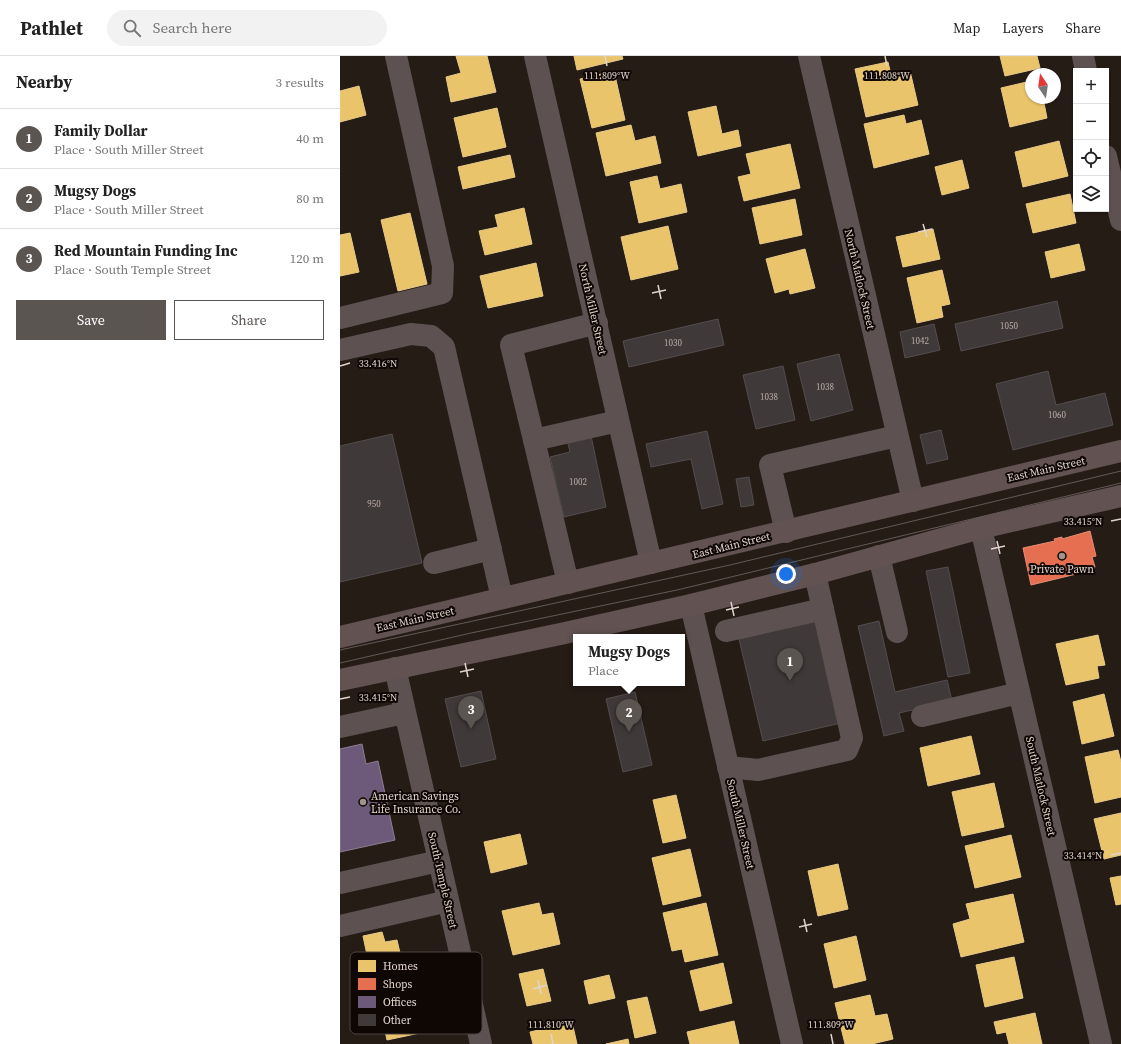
<!DOCTYPE html>
<meta charset="utf-8">
<style>
body{margin:0;font-family:"Source Serif 4",serif;background:#f2f2f2;color:#222}
.controls{position:absolute;right:12px;top:12px;display:grid;overflow:hidden;border-radius:0px;box-shadow:0 1px 3px #0004}
.controls button{width:36px;height:36px;display:grid;place-items:center;padding:0;border:0;border-bottom:1px solid #e0e0e0;background:#fff;color:#222;font:20px sans-serif}
.compass{position:absolute;left:685px;top:12px;width:36px;height:36px;border-radius:50%;background:#fff;box-shadow:0 1px 3px #0004;rotate:347deg}
.you{position:absolute;left:446px;top:518px;width:14px;height:14px;margin:-10px;border:3px solid #fff;border-radius:50%;background:#1a73e8;box-shadow:0 0 0 6px #1a73e833}
.badge{display:grid;place-items:center;width:26px;height:26px;border-radius:50%;background:#5b5552;color:#fff;font-size:13px;font-weight:700}
.pin{position:absolute;translate:-50% -33px;filter:drop-shadow(0 1px 2px #0008)}
.pin::after{content:'';position:absolute;top:21px;width:14px;height:12px;background:inherit;clip-path:polygon(0 0,100% 0,50% 100%)}
.popup{position:absolute;left:233px;top:578px;width:112px;height:52px;box-sizing:border-box;display:grid;place-content:center;border-radius:0px;background:#fff;filter:drop-shadow(0 1px 3px #0005);font-size:13px;white-space:nowrap;color:#767676}
.popup b{font-size:15px;color:#222}
.popup::after{content:'';position:absolute;left:50%;top:100%;margin-left:-8px;border:8px solid transparent;border-top-color:#fff}
.list{margin:0;padding:0;list-style:none}
h2{display:flex;justify-content:space-between;align-items:center;height:52px;margin:0;padding:0 16px;font-size:17px}
h2 small{font-size:13px;font-weight:400;color:#767676}
.list li{display:grid;grid-template-columns:26px 1fr auto;gap:12px;align-items:center;box-sizing:border-box;height:60px;padding:0 16px;border-top:1px solid #e0e0e0}
.list b{display:block;font-size:15px;white-space:nowrap}
.list p{margin:0;font-size:13px;white-space:nowrap;color:#767676}
.list em{font-size:13px;font-style:normal;color:#767676}
.actions{display:flex;gap:8px;padding:12px 16px}
.actions a{flex:1;padding:9px 0;border:1px solid #5b5552;border-radius:0px;text-align:center;font-size:14px;color:#5b5552}
.actions .main{background:#5b5552;color:#fff}
.icon{flex:none;width:22px;height:22px;fill:none;stroke:currentColor;stroke-width:2;stroke-linecap:round;stroke-linejoin:round}
.map{position:relative;flex:none;width:781px;height:988px;overflow:hidden}
header{display:flex;align-items:center;gap:24px;box-sizing:border-box;height:56px;padding:0 20px;background:#fff;border-bottom:1px solid #e0e0e0}
header strong{font-size:19px}
nav{display:flex;gap:22px;margin-inline-start:auto;font-size:14px}
.search{width:280px;height:36px;background:#f2f2f2;display:flex;align-items:center;gap:10px;box-sizing:border-box;padding:0 14px;border-radius:22px;color:#767676;font-size:15px}
main{display:flex}
aside{flex:1;background:#fff}
.map>svg:first-child{display:block}
.homes{fill:#e9c46a;stroke:#e7c988}
.shops{fill:#e76f51;stroke:#e58d76}
.offices{fill:#6d597a;stroke:#907e93}
.building{fill:#403939;stroke:#534d4f}
.lines{fill:none;stroke-linecap:round;stroke-linejoin:round}
.minor{stroke:#5d5152;stroke-width:22}
.major{stroke:#625252;stroke-width:22}
.tram{stroke:#635958;stroke-width:1}
.ticks{fill:none;stroke:#e1d4cd;stroke-width:1.5}
.poi-dot{fill:#a0948d;stroke:#0f0704;stroke-width:1.5}
.labels{text-anchor:middle;stroke-width:4;stroke-linejoin:round;paint-order:stroke}
.number-label{font-size:9px;fill:#b9ada8}
.street-label{font-size:11px;fill:#e1d4cd;stroke:#0f0704}
.poi-label{font-size:11px;fill:#e1d4cd;stroke:#0f0704}
.key{fill:#0f0704;stroke:#4e4440;stroke-width:1}
.key-label{font-size:11px;fill:#e1d4cd}
.ticks-label{font-size:10px;text-anchor:middle;fill:#e1d4cd;stroke:#0f0704;stroke-width:4;stroke-linejoin:round;paint-order:stroke}
</style>
<header>
<strong>Pathlet</strong>
<div class="search"><svg class="icon" aria-label="search" viewBox="0 0 24 24"><circle cx="10" cy="10" r="6"/><path d="M15 15l6 6"/></svg>Search here</div>
<nav><a>Map</a><a>Layers</a><a>Share</a></nav>
</header>
<main>
<aside>
<h2>Nearby<small>3 results</small></h2>
<ul class="list">
<li><span class="badge">1</span><div><b>Family Dollar</b><p>Place · South Miller Street</p></div><em>40 m</em></li>
<li><span class="badge">2</span><div><b>Mugsy Dogs</b><p>Place · South Miller Street</p></div><em>80 m</em></li>
<li><span class="badge">3</span><div><b>Red Mountain Funding Inc</b><p>Place · South Temple Street</p></div><em>120 m</em></li>
</ul>
<div class="actions"><a class="main">Save</a><a>Share</a></div>
</aside>
<div class="map">
<svg width="781" height="988" viewBox="0 0 781 988">
<rect width="100%" height="100%" fill="#261c16"/>
<g class="homes">
<path d="M116,0H147L156,36L111,46L106,21L121,17Z"/>
<path d="M234,0H282L283,3L237,14Z"/>
<path d="M660,0H697L700,12L665,20Z"/>
<path d="M548,6L551,19L570,15L578,49L526,61L515,13Z"/>
<path d="M274,15L285,64L252,72L240,23Z"/>
<path d="M691,25V42H703L707,62L670,71L661,32Z"/>
<path d="M19,30L26,59L0,66V35Z"/>
<path d="M376,50L382,78L398,74L401,90L358,100L348,56Z"/>
<path d="M157,52L166,91L123,101L114,62Z"/>
<path d="M564,59L566,68L581,64L589,98L534,112L524,68Z"/>
<path d="M291,69L295,85L315,80L321,107L266,120L256,77Z"/>
<path d="M719,85L728,120L683,131L675,96Z"/>
<path d="M450,88L460,132L404,145L398,121L411,118L406,98Z"/>
<path d="M170,99L175,121L123,133L118,111Z"/>
<path d="M622,104L629,132L602,139L595,111Z"/>
<path d="M317,120L320,133L341,128L347,156L299,167L290,126Z"/>
<path d="M730,138L736,167L693,177L686,148Z"/>
<path d="M455,143L462,179L420,188L412,152Z"/>
<path d="M184,152L192,188L145,199L139,175L158,171L155,159Z"/>
<path d="M70,157L87,228L58,235L41,164Z"/>
<path d="M328,170L338,213L291,224L281,181Z"/>
<path d="M593,173L600,203L563,211L556,181Z"/>
<path d="M10,177L19,216L0,220V179Z"/>
<path d="M739,188L745,214L711,222L705,196Z"/>
<path d="M465,193L475,232L450,238L449,233L435,237L426,203Z"/>
<path d="M196,207L203,240L148,252L140,220Z"/>
<path d="M602,214L610,248L601,250L603,261L577,267L567,222Z"/>
<path d="M758,579L765,609L757,610L759,622L726,629L716,588Z"/>
<path d="M764,638L774,680L742,688L733,646Z"/>
<path d="M631,680L640,718L588,730L580,692Z"/>
<path d="M778,694L781,706V741L755,747L745,701Z"/>
<path d="M654,727L664,771L622,780L612,736Z"/>
<path d="M336,739L346,782L323,787L313,744Z"/>
<path d="M781,757V799L764,803L754,763Z"/>
<path d="M180,778L187,808L151,817L144,786Z"/>
<path d="M671,779L681,821L635,832L625,790Z"/>
<path d="M350,793L361,840L323,849L312,802Z"/>
<path d="M498,808L508,853L478,860L468,815Z"/>
<path d="M781,820V848L776,849L770,822Z"/>
<path d="M673,838L684,886L621,901L613,868L630,863L626,848Z"/>
<path d="M199,847L202,859L213,857L220,888L173,899L162,855Z"/>
<path d="M366,847L378,899L345,906L342,893L332,895L323,857Z"/>
<path d="M42,876L45,886L57,884L63,910L54,912L57,927L34,932L23,880Z"/>
<path d="M516,880L526,924L494,932L484,888Z"/>
<path d="M674,901L683,942L645,951L636,909Z"/>
<path d="M383,907L392,947L360,955L350,915Z"/>
<path d="M203,913L211,945L187,950L179,918Z"/>
<path d="M269,919L275,942L249,948L244,925Z"/>
<path d="M60,937L62,947L73,945L80,977L47,984L38,942Z"/>
<path d="M530,939L535,960L547,958L553,983L532,988H505L495,947Z"/>
<path d="M307,941L316,977L295,982L287,945Z"/>
<path d="M695,957L702,988H669L666,976L657,978L654,966Z"/>
<path d="M394,965L399,988H350L347,976Z"/>
<path d="M232,966L237,988H193L190,976Z"/>
<path d="M288,983L289,988H266Z"/>
</g>
<path class="shops" d="M750,475L756,500L752,501L755,511L753,514L691,529L683,492L715,485L714,483L722,481V483Z"/>
<path class="offices" d="M22,688L26,708L38,705L55,784L0,796V693Z"/>
<g class="building">
<path d="M717,245L723,272L621,295L615,268Z"/>
<path d="M378,263L384,289L289,311L283,285Z"/>
<path d="M594,268L600,294L565,302L560,276Z"/>
<path d="M499,298L513,354L471,365L457,308Z"/>
<path d="M443,310L455,364L416,373L403,319Z"/>
<path d="M708,315L716,349L765,337L773,369L673,394L656,328Z"/>
<path d="M601,374L608,403L587,408L580,379Z"/>
<path d="M250,375L266,451L224,461L210,401L230,396L226,380Z"/>
<path d="M367,375L383,448L362,453L351,403L311,411L306,388Z"/>
<path d="M52,378L82,507L0,526V390Z"/>
<path d="M409,421L414,449L401,451L396,423Z"/>
<path d="M608,511L630,617L608,621L586,515Z"/>
<path d="M478,565L501,667L423,685L399,583Z"/>
<path d="M539,565L555,636L607,624L612,645L559,657L564,675L544,680L518,570Z"/>
<path d="M141,635L156,703L121,711L105,643Z"/>
<path d="M295,636L312,709L283,716L266,643Z"/>
</g>
<g class="lines">
<g class="minor">
<path d="M195,0L311,507"/>
<path d="M469,0L573,445"/>
<path d="M743,0L746,15"/>
<path d="M766,100L781,164"/>
<path d="M0,262L102,237L103,210L56,0"/>
<path d="M257,267L171,289L194,384L278,365"/>
<path d="M0,294L71,278L91,280L104,291L162,542"/>
<path d="M194,384L228,527"/>
<path d="M641,472L761,988"/>
<path d="M446,476L430,409L557,380"/>
<path d="M539,500L557,576"/>
<path d="M94,507L151,493"/>
<path d="M351,549L452,988"/>
<path d="M386,575L483,553"/>
<path d="M55,612L141,988"/>
<path d="M582,660L679,637"/>
<path d="M0,671L64,657"/>
<path d="M388,711L418,714L507,694L512,682L475,518"/>
<path d="M0,827L99,805"/>
<path d="M0,870L108,845"/>
</g>
<g class="major">
<path d="M0,581L781,395"/>
<path d="M0,624L225,577L351,549L475,518L641,472L781,440"/>
</g>
<g class="tram">
<path d="M0,594L390,509L781,415"/>
<path d="M0,607L131,577L337,534L781,427"/>
</g>
</g>
<path class="ticks" d="M265,0L267,10M545,0L547,10M583,168L587,181M578,176L592,173M318,229L321,243M312,237L326,234M0,310L10,307M771,465L781,463M657,485L660,498M651,493L665,490M391,546L394,560M386,554L399,551M125,607L128,621M120,616L134,613M0,643L10,641M771,799L781,797M464,863L467,876M459,871L472,868M198,924L201,938M193,933L207,929M211,978L213,988M491,978L493,988"/>
<g class="poi-dot">
<circle cx="722" cy="500" r="4"/>
<circle cx="23" cy="746" r="4"/>
</g>
<g class="labels">
<g class="number-label">
<text x="669" y="273">1050</text>
<text x="580" y="288">1042</text>
<text x="333" y="290">1030</text>
<text x="485" y="334">1038</text>
<text x="429" y="344">1038</text>
<text x="717" y="362">1060</text>
<text x="238" y="429">1002</text>
<text x="34" y="451">950</text>
</g>
<g class="street-label">
<text transform="translate(520 223) rotate(77)" y="4">North Matlock Street</text>
<text transform="translate(253 253) rotate(77)" y="4">North Miller Street</text>
<text transform="translate(706 413) rotate(-13)" y="4">East Main Street</text>
<text transform="translate(391 489) rotate(-14)" y="4">East Main Street</text>
<text transform="translate(75 563) rotate(-13)" y="4">East Main Street</text>
<text transform="translate(701 730) rotate(77)" y="4">South Matlock Street</text>
<text transform="translate(401 768) rotate(77)" y="4">South Miller Street</text>
<text transform="translate(103 824) rotate(77)" y="4">South Temple Street</text>
</g>
<g class="poi-label">
<text x="722" y="517">Private Pawn</text>
<text x="31" y="744" text-anchor="start">American Savings<tspan x="31" dy="13">Life Insurance Co.</tspan></text>
</g>
</g>
<rect x="10" y="896" width="132" height="82" rx="6" class="key"/>
<rect x="18" y="904" width="18" height="12" fill="#e9c46a"/>
<rect x="18" y="922" width="18" height="12" fill="#e76f51"/>
<rect x="18" y="940" width="18" height="12" fill="#6d597a"/>
<rect x="18" y="958" width="18" height="12" fill="#403939"/>
<g class="key-label">
<text x="43" y="914">Homes</text>
<text x="43" y="932">Shops</text>
<text x="43" y="950">Offices</text>
<text x="43" y="968">Other</text>
</g>
<g class="ticks-label">
<text x="267" y="23">111.809°W</text>
<text x="547" y="23">111.808°W</text>
<text x="38" y="311">33.416°N</text>
<text x="743" y="469">33.415°N</text>
<text x="38" y="645">33.415°N</text>
<text x="743" y="803">33.414°N</text>
<text x="211" y="972">111.810°W</text>
<text x="491" y="972">111.809°W</text>
</g>
</svg>
<div class="controls">
<button>+</button>
<button>−</button>
<button><svg class="icon" aria-label="locate" viewBox="0 0 24 24"><circle cx="12" cy="12" r="6"/><path d="M12 2v4M12 18v4M2 12h4M18 12h4"/></svg></button>
<button><svg class="icon" aria-label="layers" viewBox="0 0 24 24"><path d="M12 4l9 5-9 5-9-5zM3 14l9 5 9-5"/></svg></button>
</div>
<svg class="compass" viewBox="-18 -18 36 36"><path d="M0-13l5 13h-10z" fill="#e53935"/><path d="M0 13l5-13h-10z" fill="#767676"/></svg>
<div class="you"></div>
<div class="pin badge" style="left:450px;top:625px">1</div>
<div class="pin badge" style="left:289px;top:676px">2</div>
<div class="popup"><b>Mugsy Dogs</b>Place</div>
<div class="pin badge" style="left:131px;top:673px">3</div>
</div>
</main>
